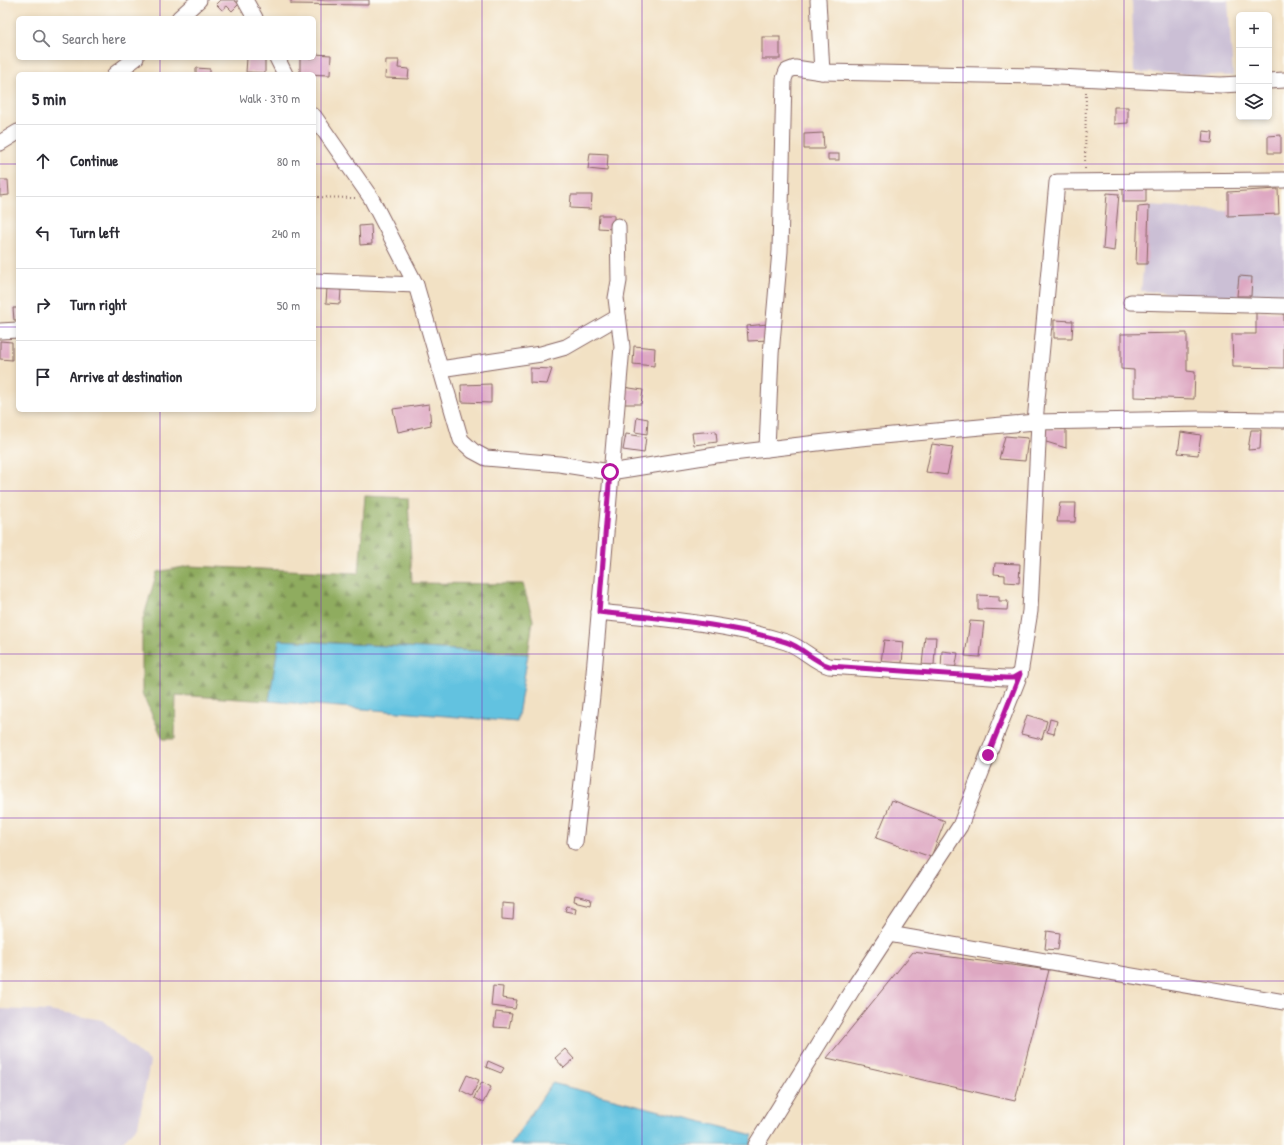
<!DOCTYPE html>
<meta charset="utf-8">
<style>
body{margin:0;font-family:"Patrick Hand",sans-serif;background:#f7f7f7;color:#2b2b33}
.controls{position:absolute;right:12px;top:12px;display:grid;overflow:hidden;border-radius:6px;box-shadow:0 2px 6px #0003}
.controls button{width:36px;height:36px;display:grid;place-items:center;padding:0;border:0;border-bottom:1px solid #e1e1e2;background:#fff;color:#2b2b33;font:20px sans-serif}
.stop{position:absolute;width:12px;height:12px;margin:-9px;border:3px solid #b5179e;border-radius:50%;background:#fff}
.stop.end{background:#b5179e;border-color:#fff;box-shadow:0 1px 4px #0008}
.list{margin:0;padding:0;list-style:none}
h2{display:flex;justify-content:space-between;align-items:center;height:52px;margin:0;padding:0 16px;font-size:17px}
h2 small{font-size:13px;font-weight:400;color:#7c7c81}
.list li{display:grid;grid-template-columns:26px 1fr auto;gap:12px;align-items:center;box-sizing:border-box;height:72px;padding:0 16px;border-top:1px solid #e1e1e2}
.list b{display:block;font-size:15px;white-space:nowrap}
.list em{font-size:13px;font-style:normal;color:#7c7c81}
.icon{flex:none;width:22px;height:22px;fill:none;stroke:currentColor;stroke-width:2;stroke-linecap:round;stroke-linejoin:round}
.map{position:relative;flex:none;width:1284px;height:1145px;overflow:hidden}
.search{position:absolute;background:#fff;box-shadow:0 2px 6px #0003;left:16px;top:16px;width:300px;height:44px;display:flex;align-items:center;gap:10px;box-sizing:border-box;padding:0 14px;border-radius:6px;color:#7c7c81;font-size:15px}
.panel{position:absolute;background:#fff;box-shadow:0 2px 6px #0003;left:16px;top:72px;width:300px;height:340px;border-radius:6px}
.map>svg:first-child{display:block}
.industrial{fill:#cbbfd5}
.forest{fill:url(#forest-firs);stroke:#6c6645}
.water{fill:#62c2e0;stroke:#567086}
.building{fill:#dea8c2}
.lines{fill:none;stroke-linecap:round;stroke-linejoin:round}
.minor-casing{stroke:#856361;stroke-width:17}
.path{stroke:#856361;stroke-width:2;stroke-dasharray:1 3;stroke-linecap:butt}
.minor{stroke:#fff;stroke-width:15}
.route{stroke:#b5179e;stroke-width:5}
.grid{fill:none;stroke:#7b2cbf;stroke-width:1;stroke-opacity:0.55}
</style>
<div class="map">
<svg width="1284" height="1145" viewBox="0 0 1284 1145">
<defs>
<pattern id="forest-firs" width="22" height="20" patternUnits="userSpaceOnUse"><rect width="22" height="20" fill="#8fac5f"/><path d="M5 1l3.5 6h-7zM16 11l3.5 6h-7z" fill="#778b4f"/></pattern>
</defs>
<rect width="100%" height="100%" fill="#fdfcf7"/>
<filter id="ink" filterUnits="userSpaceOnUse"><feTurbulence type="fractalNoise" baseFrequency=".025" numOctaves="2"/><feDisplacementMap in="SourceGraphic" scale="8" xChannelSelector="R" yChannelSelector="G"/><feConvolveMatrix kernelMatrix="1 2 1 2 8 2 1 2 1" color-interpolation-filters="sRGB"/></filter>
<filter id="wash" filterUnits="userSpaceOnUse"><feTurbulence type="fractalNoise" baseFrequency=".012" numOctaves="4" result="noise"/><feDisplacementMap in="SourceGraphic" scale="16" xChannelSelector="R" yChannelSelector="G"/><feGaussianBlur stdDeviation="0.9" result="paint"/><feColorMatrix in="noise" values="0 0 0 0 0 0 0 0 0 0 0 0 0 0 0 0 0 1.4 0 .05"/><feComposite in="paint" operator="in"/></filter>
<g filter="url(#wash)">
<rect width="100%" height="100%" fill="#f2e1c4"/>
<g class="industrial">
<path d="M1132,0H1228L1233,76L1134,72Z"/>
<path d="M1149,206L1284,215V300L1141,291Z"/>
<path d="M0,1009L48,1011L102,1020L150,1062L138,1126L119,1145H0Z"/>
</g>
<path class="forest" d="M365,496L408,498L412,583L523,584L533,620L528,654L280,640L269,701L176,695L175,739H163L142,693V623L157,572L189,566L359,573Z"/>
<g class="water">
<path d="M279,640L528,654L517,722L269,701Z"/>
<path d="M552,1083L753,1135L750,1145H510Z"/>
</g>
<g id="blocks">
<g class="building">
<path d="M220,0H234L239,4L232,11L227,6L222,10L216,4Z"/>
<path d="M291,0H369V5L291,4Z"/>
<rect x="762" y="37" width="18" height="22"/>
<path d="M314,54L331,55L330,75L300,74V58H314Z"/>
<path d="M247,58H265V73L246,72Z"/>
<path d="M386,60H399L398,68L409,69L408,79L385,78Z"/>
<path d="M196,68L210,69V74H196Z"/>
<path d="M1114,107H1128V123L1114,124Z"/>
<path d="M1203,131L1213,132L1212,143L1202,142Z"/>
<path d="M823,133L824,149H804V134Z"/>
<path d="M1281,135V153H1268V136Z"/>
<path d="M590,153L608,154L607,171L588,169Z"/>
<rect x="828" y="154" width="11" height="6"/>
<path d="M0,180H8L9,195L0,196Z"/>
<path d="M1146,188V202H1123V189Z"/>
<path d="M1278,189L1279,214L1228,216V192Z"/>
<path d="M1107,193L1119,194L1114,251L1103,249Z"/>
<path d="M571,195H592L591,209L570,208Z"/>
<path d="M1149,206L1147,264H1136L1138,207Z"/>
<path d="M599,215H614V229L598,228Z"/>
<path d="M371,225L372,244L360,245L359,226Z"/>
<path d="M1239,276L1252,277L1251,296H1237Z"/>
<path d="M327,288L341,290L340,304L326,303Z"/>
<path d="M13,308H18V320H14Z"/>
<path d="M1256,312H1284V368L1233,367L1232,334H1256Z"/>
<path d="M1054,320L1073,321L1072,338H1054Z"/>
<path d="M768,324L769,340L748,341L747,326Z"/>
<path d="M1187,333V371L1195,372L1194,399L1134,397V370L1121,369V334Z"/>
<path d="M0,341L12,342V360L0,359Z"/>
<path d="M634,346L655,348L654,366L633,364Z"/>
<path d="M530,368L552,369L547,384L530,383Z"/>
<path d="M491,384V403L462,402L461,385Z"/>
<path d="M623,387L643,390L641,404H620Z"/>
<path d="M429,404L431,425L398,432L393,409Z"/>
<path d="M637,417L648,419L647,434L635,432Z"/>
<path d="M1039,428L1066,429V448L1043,441Z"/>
<path d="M1251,430H1261L1260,449L1248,450Z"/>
<path d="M716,431L717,442L694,445L692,433Z"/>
<path d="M1181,432L1201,435L1198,455L1178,453Z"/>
<path d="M626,434L646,437L644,453L623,450Z"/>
<path d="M1005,436L1028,438L1025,461L999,459Z"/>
<path d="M932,444L953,447L947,475L926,472Z"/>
<path d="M1060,503H1076L1075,522H1057Z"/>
<path d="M995,563L1020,564L1019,583L1005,582V575L994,574Z"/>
<path d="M978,595L999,596V601H1008L1007,610L978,609Z"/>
<path d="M970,621L984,622L980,657L965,656Z"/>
<path d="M925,637H936L934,665H922Z"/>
<path d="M884,640L904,642L902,663L881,662Z"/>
<path d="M942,651L958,653L955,670L941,669Z"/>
<path d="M1027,715L1047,721L1042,739L1021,734Z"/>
<path d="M1050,719L1057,721L1054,734L1047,732Z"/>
<path d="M892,800L945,821L931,857L876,838Z"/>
<path d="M575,895L591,899L590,905L574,901Z"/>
<path d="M502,903L514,904L513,920L502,919Z"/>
<path d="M567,906L576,908L575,913L565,911Z"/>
<path d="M1047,931L1060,933L1058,950L1045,949Z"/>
<path d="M913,952L1049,970L1015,1101L827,1058Z"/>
<path d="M493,986L503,987L502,998L517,1000L515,1009L491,1006Z"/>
<path d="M496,1012L512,1014L509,1028L494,1027Z"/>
<path d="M565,1049L574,1059L564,1068L555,1058Z"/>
<path d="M488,1061L504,1068L501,1073L486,1067Z"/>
<path d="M467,1075L479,1080L472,1096L460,1090Z"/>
<path d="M482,1082L491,1087L483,1103L474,1098Z"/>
</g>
</g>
</g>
<g filter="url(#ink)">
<use href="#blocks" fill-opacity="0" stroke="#856361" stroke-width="1"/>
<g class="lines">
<g class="minor-casing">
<g id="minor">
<path d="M245,0L255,18"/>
<path d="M818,0L822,72"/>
<path d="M179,18L199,0"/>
<path d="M277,58L285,74"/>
<path d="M115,74L136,58"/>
<path d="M1269,81L1284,80"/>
<path d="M314,116L371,198L416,285L461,440L473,451L486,458L559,464L610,472L716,455L860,438L1035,422L1198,419L1284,420"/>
<path d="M0,143L18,132"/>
<path d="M314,281L416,285"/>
<path d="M1131,302L1284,306"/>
<path d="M0,331L18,330"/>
<path d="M440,369L541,354L566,347L618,317"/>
<path d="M1035,422L1057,182L1284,180"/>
<path d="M767,449L771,354L780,251L784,79L787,71L795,68L822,72L1038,76L1221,85L1239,84"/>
<path d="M599,612C662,619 726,623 786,642C802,647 813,661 829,666L1005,678H1013L1020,674"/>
<path d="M575,842L592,696L622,347L616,298L619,281L618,226"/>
<path d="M889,934L1284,1002"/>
<path d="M756,1145L854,987L960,826L1020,674L1030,611L1039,422"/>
</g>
</g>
<g class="path">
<path d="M1085,169L1086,91"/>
<path d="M314,197L355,198"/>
</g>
<use href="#minor" class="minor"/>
</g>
</g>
<g class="lines" filter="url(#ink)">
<path class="route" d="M610,472L599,612C662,619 726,623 786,642C802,647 813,661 829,666L1005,678H1013L1020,674L988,755"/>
</g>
<path class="grid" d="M160,0V18M321,0V1145M482,0V1145M642,0V1145M802,0V1145M963,0V1145M1124,0V1145M160,58V74M0,164H18M314,164H1284M0,327H18M314,327H1284M160,410V1145M0,491H1284M0,654H1284M0,818H1284M0,981H1284"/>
</svg>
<div class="controls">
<button>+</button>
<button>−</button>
<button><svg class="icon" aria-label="layers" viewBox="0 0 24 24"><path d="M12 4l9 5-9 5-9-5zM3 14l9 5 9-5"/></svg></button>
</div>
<div class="stop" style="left:610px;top:472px"></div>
<div class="stop end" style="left:988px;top:755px"></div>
<div class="search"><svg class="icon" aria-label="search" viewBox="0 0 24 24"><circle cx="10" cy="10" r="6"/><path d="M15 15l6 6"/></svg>Search here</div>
<section class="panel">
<h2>5 min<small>Walk · 370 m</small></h2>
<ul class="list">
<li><svg class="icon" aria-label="ahead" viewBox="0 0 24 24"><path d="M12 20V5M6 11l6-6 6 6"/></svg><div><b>Continue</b></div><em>80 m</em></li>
<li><svg class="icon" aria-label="left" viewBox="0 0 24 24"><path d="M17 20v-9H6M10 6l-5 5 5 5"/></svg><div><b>Turn left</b></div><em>240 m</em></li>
<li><svg class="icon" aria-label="right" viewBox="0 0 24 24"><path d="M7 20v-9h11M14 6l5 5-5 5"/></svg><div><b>Turn right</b></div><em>50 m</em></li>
<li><svg class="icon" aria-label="arrive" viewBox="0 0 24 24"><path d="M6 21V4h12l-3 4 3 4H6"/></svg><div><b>Arrive at destination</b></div></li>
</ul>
</section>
</div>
